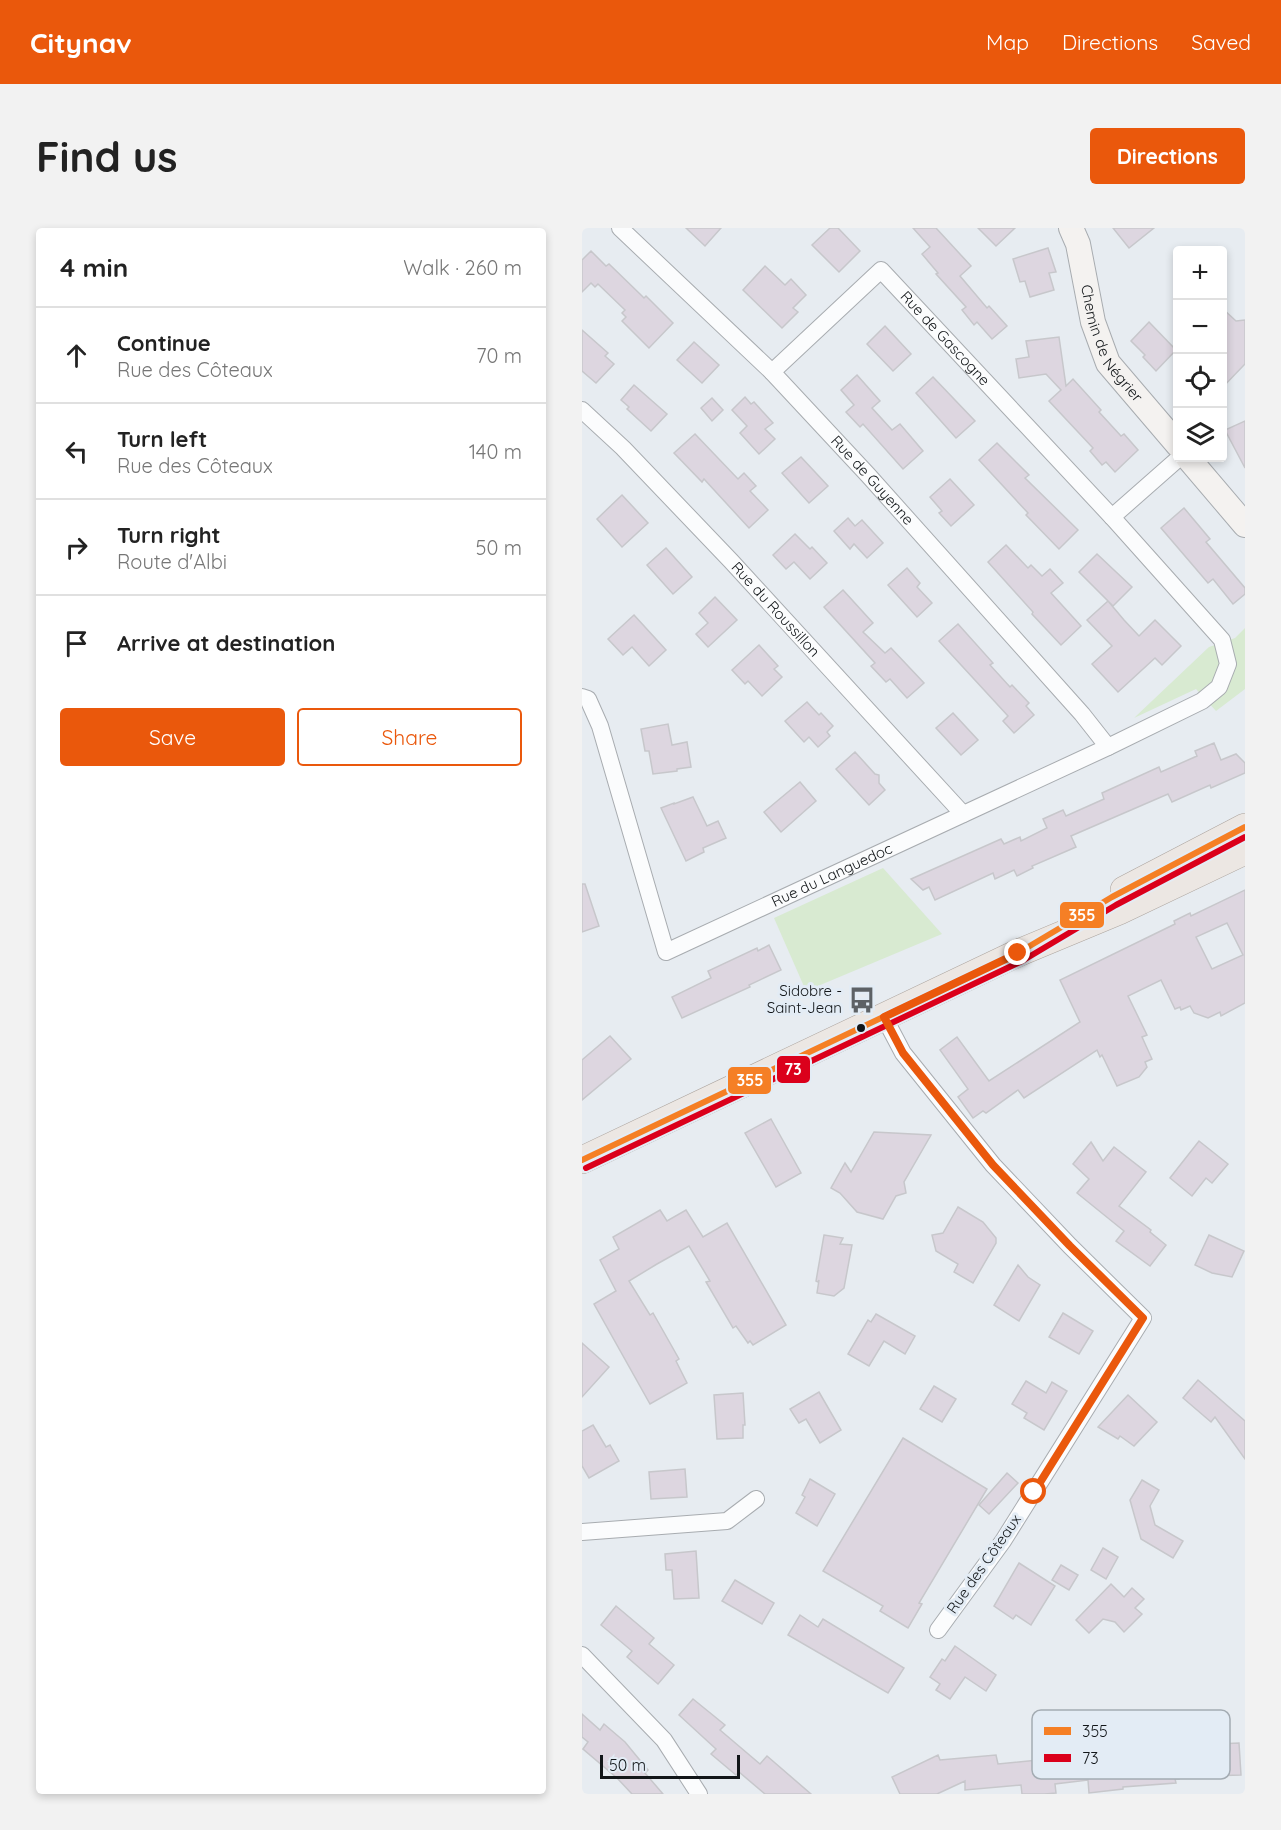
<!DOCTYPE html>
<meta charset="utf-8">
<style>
body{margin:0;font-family:Quicksand,sans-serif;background:#f2f2f2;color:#222}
.controls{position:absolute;right:18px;top:18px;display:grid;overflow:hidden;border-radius:6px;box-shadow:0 3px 9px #0003}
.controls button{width:54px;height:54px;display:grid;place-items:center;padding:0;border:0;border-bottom:2px solid #e0e0e0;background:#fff;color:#222;font:30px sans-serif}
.scale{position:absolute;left:18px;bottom:15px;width:140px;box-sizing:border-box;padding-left:6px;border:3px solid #121619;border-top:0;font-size:16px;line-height:21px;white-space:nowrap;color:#121619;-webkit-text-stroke:4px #e3ecf5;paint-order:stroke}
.stop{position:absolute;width:18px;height:18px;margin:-14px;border:4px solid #ea580c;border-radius:50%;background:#fff}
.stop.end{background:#ea580c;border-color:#fff;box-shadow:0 2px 6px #0008}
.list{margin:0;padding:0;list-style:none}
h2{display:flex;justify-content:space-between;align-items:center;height:78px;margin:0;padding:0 24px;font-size:26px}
h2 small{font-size:20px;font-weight:400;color:#767676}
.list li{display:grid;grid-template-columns:39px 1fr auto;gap:18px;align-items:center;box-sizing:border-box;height:96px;padding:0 24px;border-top:2px solid #e0e0e0}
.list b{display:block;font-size:22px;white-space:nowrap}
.list p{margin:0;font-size:20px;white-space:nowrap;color:#767676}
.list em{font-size:20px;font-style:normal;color:#767676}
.actions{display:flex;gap:12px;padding:18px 24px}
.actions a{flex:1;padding:14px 0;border:2px solid #ea580c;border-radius:6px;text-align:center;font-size:21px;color:#ea580c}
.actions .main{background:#ea580c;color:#fff}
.icon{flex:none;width:33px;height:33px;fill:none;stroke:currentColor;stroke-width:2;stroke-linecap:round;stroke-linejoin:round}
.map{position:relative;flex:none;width:663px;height:1566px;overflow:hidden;border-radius:6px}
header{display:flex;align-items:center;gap:36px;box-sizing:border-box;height:84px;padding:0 30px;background:#ea580c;color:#fff}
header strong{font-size:28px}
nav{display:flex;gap:33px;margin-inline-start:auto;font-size:21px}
.intro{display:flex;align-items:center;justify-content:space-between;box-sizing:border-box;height:144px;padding:0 36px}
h1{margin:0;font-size:42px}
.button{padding:15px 27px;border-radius:6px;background:#ea580c;color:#fff;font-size:21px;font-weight:700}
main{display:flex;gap:36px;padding:0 36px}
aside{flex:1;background:#fff;border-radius:6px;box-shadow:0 3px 9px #0003}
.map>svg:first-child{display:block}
.green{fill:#d8ead1}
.building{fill:#ddd6e0;stroke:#c7c7cb;stroke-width:1.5;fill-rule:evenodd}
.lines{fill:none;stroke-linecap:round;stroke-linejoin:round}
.street-casing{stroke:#a8acb0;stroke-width:18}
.secondary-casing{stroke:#a8acb0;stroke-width:26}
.primary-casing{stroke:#aca49e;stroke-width:28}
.street{stroke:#fbfcfd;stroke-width:16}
.secondary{stroke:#f4f2f0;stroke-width:24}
.primary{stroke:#ece7e3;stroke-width:27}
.bus-1-casing{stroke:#e3ecf5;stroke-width:10}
.bus-2-casing{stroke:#e3ecf5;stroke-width:10}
.bus-1{stroke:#f57f25;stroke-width:6}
.bus-2{stroke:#db001b;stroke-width:6}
.route{stroke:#ea580c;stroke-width:8}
.bus-dot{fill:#121619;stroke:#e3ecf5;stroke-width:2}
.labels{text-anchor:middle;stroke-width:6;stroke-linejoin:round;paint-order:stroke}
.street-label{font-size:15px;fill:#121619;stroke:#e3ecf5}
.poi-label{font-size:15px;fill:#121619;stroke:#e3ecf5;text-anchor:end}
.key{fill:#e3ecf5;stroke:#a4acb3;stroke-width:1.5}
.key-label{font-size:16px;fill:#121619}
.line-badge{stroke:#e3ecf5;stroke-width:2}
.badge-label{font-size:16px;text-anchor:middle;font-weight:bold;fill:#fff}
</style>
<header>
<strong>Citynav</strong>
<nav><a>Map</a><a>Directions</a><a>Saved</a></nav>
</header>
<div class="intro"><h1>Find us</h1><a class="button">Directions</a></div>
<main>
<aside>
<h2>4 min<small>Walk · 260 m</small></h2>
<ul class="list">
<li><svg class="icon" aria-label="ahead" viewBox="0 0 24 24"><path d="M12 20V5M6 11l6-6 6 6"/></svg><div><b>Continue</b><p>Rue des Côteaux</p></div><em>70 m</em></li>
<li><svg class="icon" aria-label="left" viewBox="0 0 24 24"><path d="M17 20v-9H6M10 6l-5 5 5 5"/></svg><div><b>Turn left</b><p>Rue des Côteaux</p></div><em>140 m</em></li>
<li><svg class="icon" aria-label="right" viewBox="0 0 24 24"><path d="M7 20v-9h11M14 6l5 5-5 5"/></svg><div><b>Turn right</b><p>Route d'Albi</p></div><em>50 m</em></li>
<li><svg class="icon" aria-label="arrive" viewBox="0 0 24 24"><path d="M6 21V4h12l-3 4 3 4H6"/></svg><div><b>Arrive at destination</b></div></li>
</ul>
<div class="actions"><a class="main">Save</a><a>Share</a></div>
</aside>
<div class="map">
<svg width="663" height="1566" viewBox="0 0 663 1566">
<rect width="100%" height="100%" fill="#e7ecf1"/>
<g class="green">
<path d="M663,400V461L634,483L614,461L552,490L627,419L653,410Z"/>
<path d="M301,640L360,706L224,763L192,690Z"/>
</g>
<g class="building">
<path d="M104,0H139L123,18Z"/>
<path d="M248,0H256L278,23L257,44L230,17Z"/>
<path d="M331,0H354L389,38L378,48L405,80L407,78L425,98L410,111L395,94L392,97L380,82L384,79L354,46L356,45L340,26L348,19Z"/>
<path d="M396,0H433L414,18Z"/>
<path d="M531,0H572L547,20Z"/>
<path d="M466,20L474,44L467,45L472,62L448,69L443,53L438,54L431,31Z"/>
<path d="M9,23L24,38L27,36L58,66L62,70L64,68L91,95L67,120L40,93L44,89L40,85L43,82L16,56L13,59L9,55L0,64V32Z"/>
<path d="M183,38L203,57L209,51L224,67L211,80L216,84L200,100L161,62Z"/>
<path d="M640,80L654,93L663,92V136L640,160Z"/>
<path d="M567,94L594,122L574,143L561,129L563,127L549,113Z"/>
<path d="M303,98L329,126L311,143L285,116Z"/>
<path d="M0,102L26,125L23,128L32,136L14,155L0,143Z"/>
<path d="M477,109L484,158L491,151L519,182L517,184L539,208L542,206L556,222L533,244L524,234L520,237L508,223L511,220L467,173L479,162L464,146L437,150L434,131L447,129L444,113Z"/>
<path d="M112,114L137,137L120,155L95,132Z"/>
<path d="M275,147L298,173L290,180L310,202L318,196L341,223L321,241L281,196L278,199L264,184L272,177L259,162Z"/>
<path d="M351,149L393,193L374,210L334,165Z"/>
<path d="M52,157L85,186L69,203L45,181L47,179L39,172Z"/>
<path d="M163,169L169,176L172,174L191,195L183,201L193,211L177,226L158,205L165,198L150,182Z"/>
<path d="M130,170L141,182L130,193L119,180Z"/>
<path d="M663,193V240L643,202Z"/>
<path d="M113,206L156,251L162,245L174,258L168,263L186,282L167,300L122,251L120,254L92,225Z"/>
<path d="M415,215L447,247L443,250L496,302L477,321L444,287L446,285L397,232Z"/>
<path d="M219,229L246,258L227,275L200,245Z"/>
<path d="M368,251L392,277L369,298L357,285L360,283L348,269Z"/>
<path d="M40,267L66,295L40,319L15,291Z"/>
<path d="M602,280L628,311L624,314L663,360V366L651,376L631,351L626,355L579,300Z"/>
<path d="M266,290L273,298L280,292L301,315L285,330L272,316L268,321L252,303Z"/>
<path d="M213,306L228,321L230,319L245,335L228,351L212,334L204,341L191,327Z"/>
<path d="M424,317L446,340L449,337L460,348L468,341L481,355L469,365L499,398L479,417L450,386L451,384L406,334Z"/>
<path d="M84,320L110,349L91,366L65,337Z"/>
<path d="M515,326L550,359L531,378L526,373L542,392L557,408L573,392L599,418L580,437L573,430L536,464L510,436L530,418L505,392L526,373L497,344Z"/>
<path d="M325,340L338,355L335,359L350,375L335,389L306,357Z"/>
<path d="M261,362L291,395L281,404L303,425L309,420L342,455L325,470L308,451L304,454L289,438L293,435L242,379Z"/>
<path d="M133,369L155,392L126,419L114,406L126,395L117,385Z"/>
<path d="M52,387L84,422L67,438L50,419L41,427L26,411Z"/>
<path d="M376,396L411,435L408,437L428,459L430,457L447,475L444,478L452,487L432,505L421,493L426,488L357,413Z"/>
<path d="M177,417L196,438L192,441L200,449L180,468L166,453L163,456L150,442Z"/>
<path d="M225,474L237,487L239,485L251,498L245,504L248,508L236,519L227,509L222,514L203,493Z"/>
<path d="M371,485L396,512L379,527L354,500Z"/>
<path d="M86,496L90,517L105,514L109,539L95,541V543L71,546L67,523H63L59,501Z"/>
<path d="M632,515L639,532L654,526L663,535V545L629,560L628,557L590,574L586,566L489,608L494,619L450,638L451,640L435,648L432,642L413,651L411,645L353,672L347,659L341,662L329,651L419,611L422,616L438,609L439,613L465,600L461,591L481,582L484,588L522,571L520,565L577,539L579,544L615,528L613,523Z"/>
<path d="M273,524L293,546L297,547V555L303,562L287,577L254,541Z"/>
<path d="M218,554L234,573L199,604L182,584Z"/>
<path d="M111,569L125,598L136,593L144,610L121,620L122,624L104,633L79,580L92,575V576Z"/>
<path d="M0,656H3L17,698L0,704Z"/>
<path d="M663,662V775L639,788L638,784L626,790L612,785L608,778L599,782L598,779L593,781L579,752L546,768L565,807L560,809L570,831L563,834L565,839L557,849L535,858L520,827L518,829L515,822L442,870L436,862L404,885L401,883L391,890L376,869L386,861L358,822L375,809L407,853L498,794L478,752L593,696L592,693L608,685L609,688ZM645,695L661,727L630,741L614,709Z"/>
<path d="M187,717L199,742L167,757L168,759L100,790L90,769L129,750L126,743L175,720L176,723Z"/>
<path d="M28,808L49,831L0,872V832Z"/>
<path d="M189,891L219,945L194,959L163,905Z"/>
<path d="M292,904L349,907L322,954L324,965L314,968L301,991L275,984L258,965L249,960L263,935L269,944Z"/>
<path d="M617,913L646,936L630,955L624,950L610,968L588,950Z"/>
<path d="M509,914L521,933L532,919L564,944L537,978L569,1002L568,1004L584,1017L568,1038L534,1013L542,1003L495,965L507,951L491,936Z"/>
<path d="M376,979L401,994L414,1010V1015L391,1055L372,1044L376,1036L354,1023L350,1007L361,1005Z"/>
<path d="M78,982L85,993L104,982L121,1009L145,995L204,1097L171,1117L168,1113L166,1115L154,1098L151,1100L124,1054L128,1053L107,1018L75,1036L47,1053L68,1087L71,1085L97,1131L94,1133L105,1155L68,1176L12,1076L34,1063L18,1032L37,1021L31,1009Z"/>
<path d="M242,1007L261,1010L258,1016L270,1017L262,1060L252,1068L235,1065L237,1052L236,1054L234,1053Z"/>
<path d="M627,1007L662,1023L650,1049L630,1045L613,1037Z"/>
<path d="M436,1037L446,1049L458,1057L437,1093L412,1077Z"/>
<path d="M481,1085L511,1103L497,1126L467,1109Z"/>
<path d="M294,1086L333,1108L323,1126L302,1113L287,1138L266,1126L286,1092L289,1094Z"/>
<path d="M0,1115L27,1139L0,1169Z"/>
<path d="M616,1152L663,1193V1231L633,1189L629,1194L601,1170Z"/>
<path d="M444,1153L464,1165L470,1154L485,1163L462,1202L442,1190L445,1185L430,1176Z"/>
<path d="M352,1158L374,1171L360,1194L338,1181Z"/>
<path d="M237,1164L259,1202L238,1215L224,1191L217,1195L208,1181Z"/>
<path d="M161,1165L163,1197H161V1210L135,1211L132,1167Z"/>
<path d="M546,1167L575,1194L552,1218L538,1208L536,1211L516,1199Z"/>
<path d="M11,1197L24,1219L28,1217L37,1233L7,1250L0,1238V1203Z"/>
<path d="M321,1210L405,1261L337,1375L340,1376L326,1400L298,1383L301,1378L241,1343Z"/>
<path d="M103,1241L105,1269L69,1271L67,1244Z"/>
<path d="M425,1245L436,1255L407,1286L397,1277Z"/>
<path d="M228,1251L253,1266L235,1298L214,1285L223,1269L220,1267Z"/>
<path d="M560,1252L577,1262L568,1278L573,1297L601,1313L591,1330L559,1311L548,1272Z"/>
<path d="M521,1320L536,1329L524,1351L509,1342Z"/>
<path d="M114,1323L117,1370L92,1371L90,1342H84L83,1326Z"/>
<path d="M437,1335L473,1358L449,1397L434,1387L431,1391L412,1378Z"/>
<path d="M479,1337L496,1347L487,1362L470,1352Z"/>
<path d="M153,1352L192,1375L180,1396L140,1373Z"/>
<path d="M529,1356L542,1369L550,1360L562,1371L553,1380L560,1386L542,1404L533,1394L521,1391L507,1405L494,1392Z"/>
<path d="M34,1378L72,1410L67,1416L92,1437L76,1456L45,1429L50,1423L19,1397Z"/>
<path d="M218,1387L236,1399L241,1391L322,1440L306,1465L206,1407Z"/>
<path d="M373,1418L414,1447L404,1463L383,1449L368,1471L354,1462L358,1456L348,1449L360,1431L363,1433Z"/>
<path d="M111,1471L143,1497L138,1502L178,1536L185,1528L229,1566H183L157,1544L154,1547L129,1526L134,1521L97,1487Z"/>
<path d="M0,1486L18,1502L22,1496L43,1514L66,1542L63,1545L81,1566H50L35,1550L1,1521L6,1514L0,1509Z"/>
<path d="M657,1515L659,1547L626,1548L625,1536L595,1538L597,1551H593L594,1555L541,1559V1561L507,1565L506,1552L473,1556L474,1565L463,1566H440L439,1557L383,1562V1553L355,1566H318L310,1549L356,1527L358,1532L414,1527L416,1536L476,1530L477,1534L611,1517Z"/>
</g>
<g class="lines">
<g class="street-casing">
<g id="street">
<path id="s1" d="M38,0L190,144L286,247L500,486L526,519"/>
<path id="s2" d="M190,144L299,42L530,289"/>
<path id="s3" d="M0,182L41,220L149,333L381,586"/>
<path id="s4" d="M0,469L6,471L18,498L84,724L526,519L620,473L637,459L646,436L640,412L530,289L597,230"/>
<path d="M302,789L321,825L411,937L488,1018L561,1090L421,1313L356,1402"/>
<path d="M0,1304L145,1293L174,1271"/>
<path d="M0,1427L82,1512L117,1566"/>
</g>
</g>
<g class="secondary-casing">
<g id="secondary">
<path id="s5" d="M489,0L496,16L511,94L526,135L596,217"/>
<path d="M606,230L663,297"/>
</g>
</g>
<g class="primary-casing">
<g id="primary">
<path d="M542,662L663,599"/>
<path d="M0,932L436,725L537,683L663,623"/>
</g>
</g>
<use href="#street" class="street"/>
<use href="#secondary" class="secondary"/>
<use href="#primary" class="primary"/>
<g class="bus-1-casing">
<path id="bus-1" d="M0,932L436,725L530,669L663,599"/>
</g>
<g class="bus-2-casing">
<path id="bus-2" d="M4,940L440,733L534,677L663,609"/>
</g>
<use href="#bus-1" class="bus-1"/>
<use href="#bus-2" class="bus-2"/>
</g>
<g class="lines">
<path class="route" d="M436,725L302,789L321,825L411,937L488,1018L561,1090L452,1264"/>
</g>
<defs>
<g id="bus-bare" transform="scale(2.07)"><path d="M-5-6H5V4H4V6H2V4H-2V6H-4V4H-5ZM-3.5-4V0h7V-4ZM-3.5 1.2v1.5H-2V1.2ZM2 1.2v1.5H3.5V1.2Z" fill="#5d6165" stroke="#e3ecf5" stroke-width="2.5" paint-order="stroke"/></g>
</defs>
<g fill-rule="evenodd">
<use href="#bus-bare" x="280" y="772"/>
</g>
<circle class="bus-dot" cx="279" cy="800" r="5"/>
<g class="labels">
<g class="street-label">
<text dy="5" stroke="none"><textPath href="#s2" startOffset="243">Rue de Gascogne</textPath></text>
<text dy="5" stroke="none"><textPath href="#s5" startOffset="124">Chemin de Négrier</textPath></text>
<text dy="5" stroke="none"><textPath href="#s1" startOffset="357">Rue de Guyenne</textPath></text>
<text dy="5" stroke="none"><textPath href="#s3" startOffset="278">Rue du Roussillon</textPath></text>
<text dy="5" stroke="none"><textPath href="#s4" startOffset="454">Rue du Languedoc</textPath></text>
<text transform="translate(402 1336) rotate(-55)" y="5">Rue des Côteaux</text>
</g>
<g class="poi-label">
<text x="260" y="768">Sidobre -<tspan x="260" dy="17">Saint-Jean</tspan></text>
</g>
</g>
<rect x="450" y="1482" width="198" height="69" rx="9" class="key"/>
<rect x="462" y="1499" width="27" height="8" fill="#f57f25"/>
<rect x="462" y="1526" width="27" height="8" fill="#db001b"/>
<g class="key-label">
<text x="500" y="1509">355</text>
<text x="500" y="1536">73</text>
</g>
<g class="line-badge">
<rect x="477" y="673" width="46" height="28" rx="6" fill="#f57f25"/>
<rect x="194" y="827" width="35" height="29" rx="6" fill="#db001b"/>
<rect x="145" y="838" width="45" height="29" rx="6" fill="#f57f25"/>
</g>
<g class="badge-label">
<text x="500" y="693">355</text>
<text x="211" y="847">73</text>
<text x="168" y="858">355</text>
</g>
</svg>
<div class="controls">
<button>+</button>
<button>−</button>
<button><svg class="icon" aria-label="locate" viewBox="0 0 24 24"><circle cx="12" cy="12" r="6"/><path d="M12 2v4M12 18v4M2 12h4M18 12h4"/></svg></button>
<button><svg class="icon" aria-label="layers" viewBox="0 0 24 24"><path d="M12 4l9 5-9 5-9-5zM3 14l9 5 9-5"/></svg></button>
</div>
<div class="scale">50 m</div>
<div class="stop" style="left:452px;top:1264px"></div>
<div class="stop end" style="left:436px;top:725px"></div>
</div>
</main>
